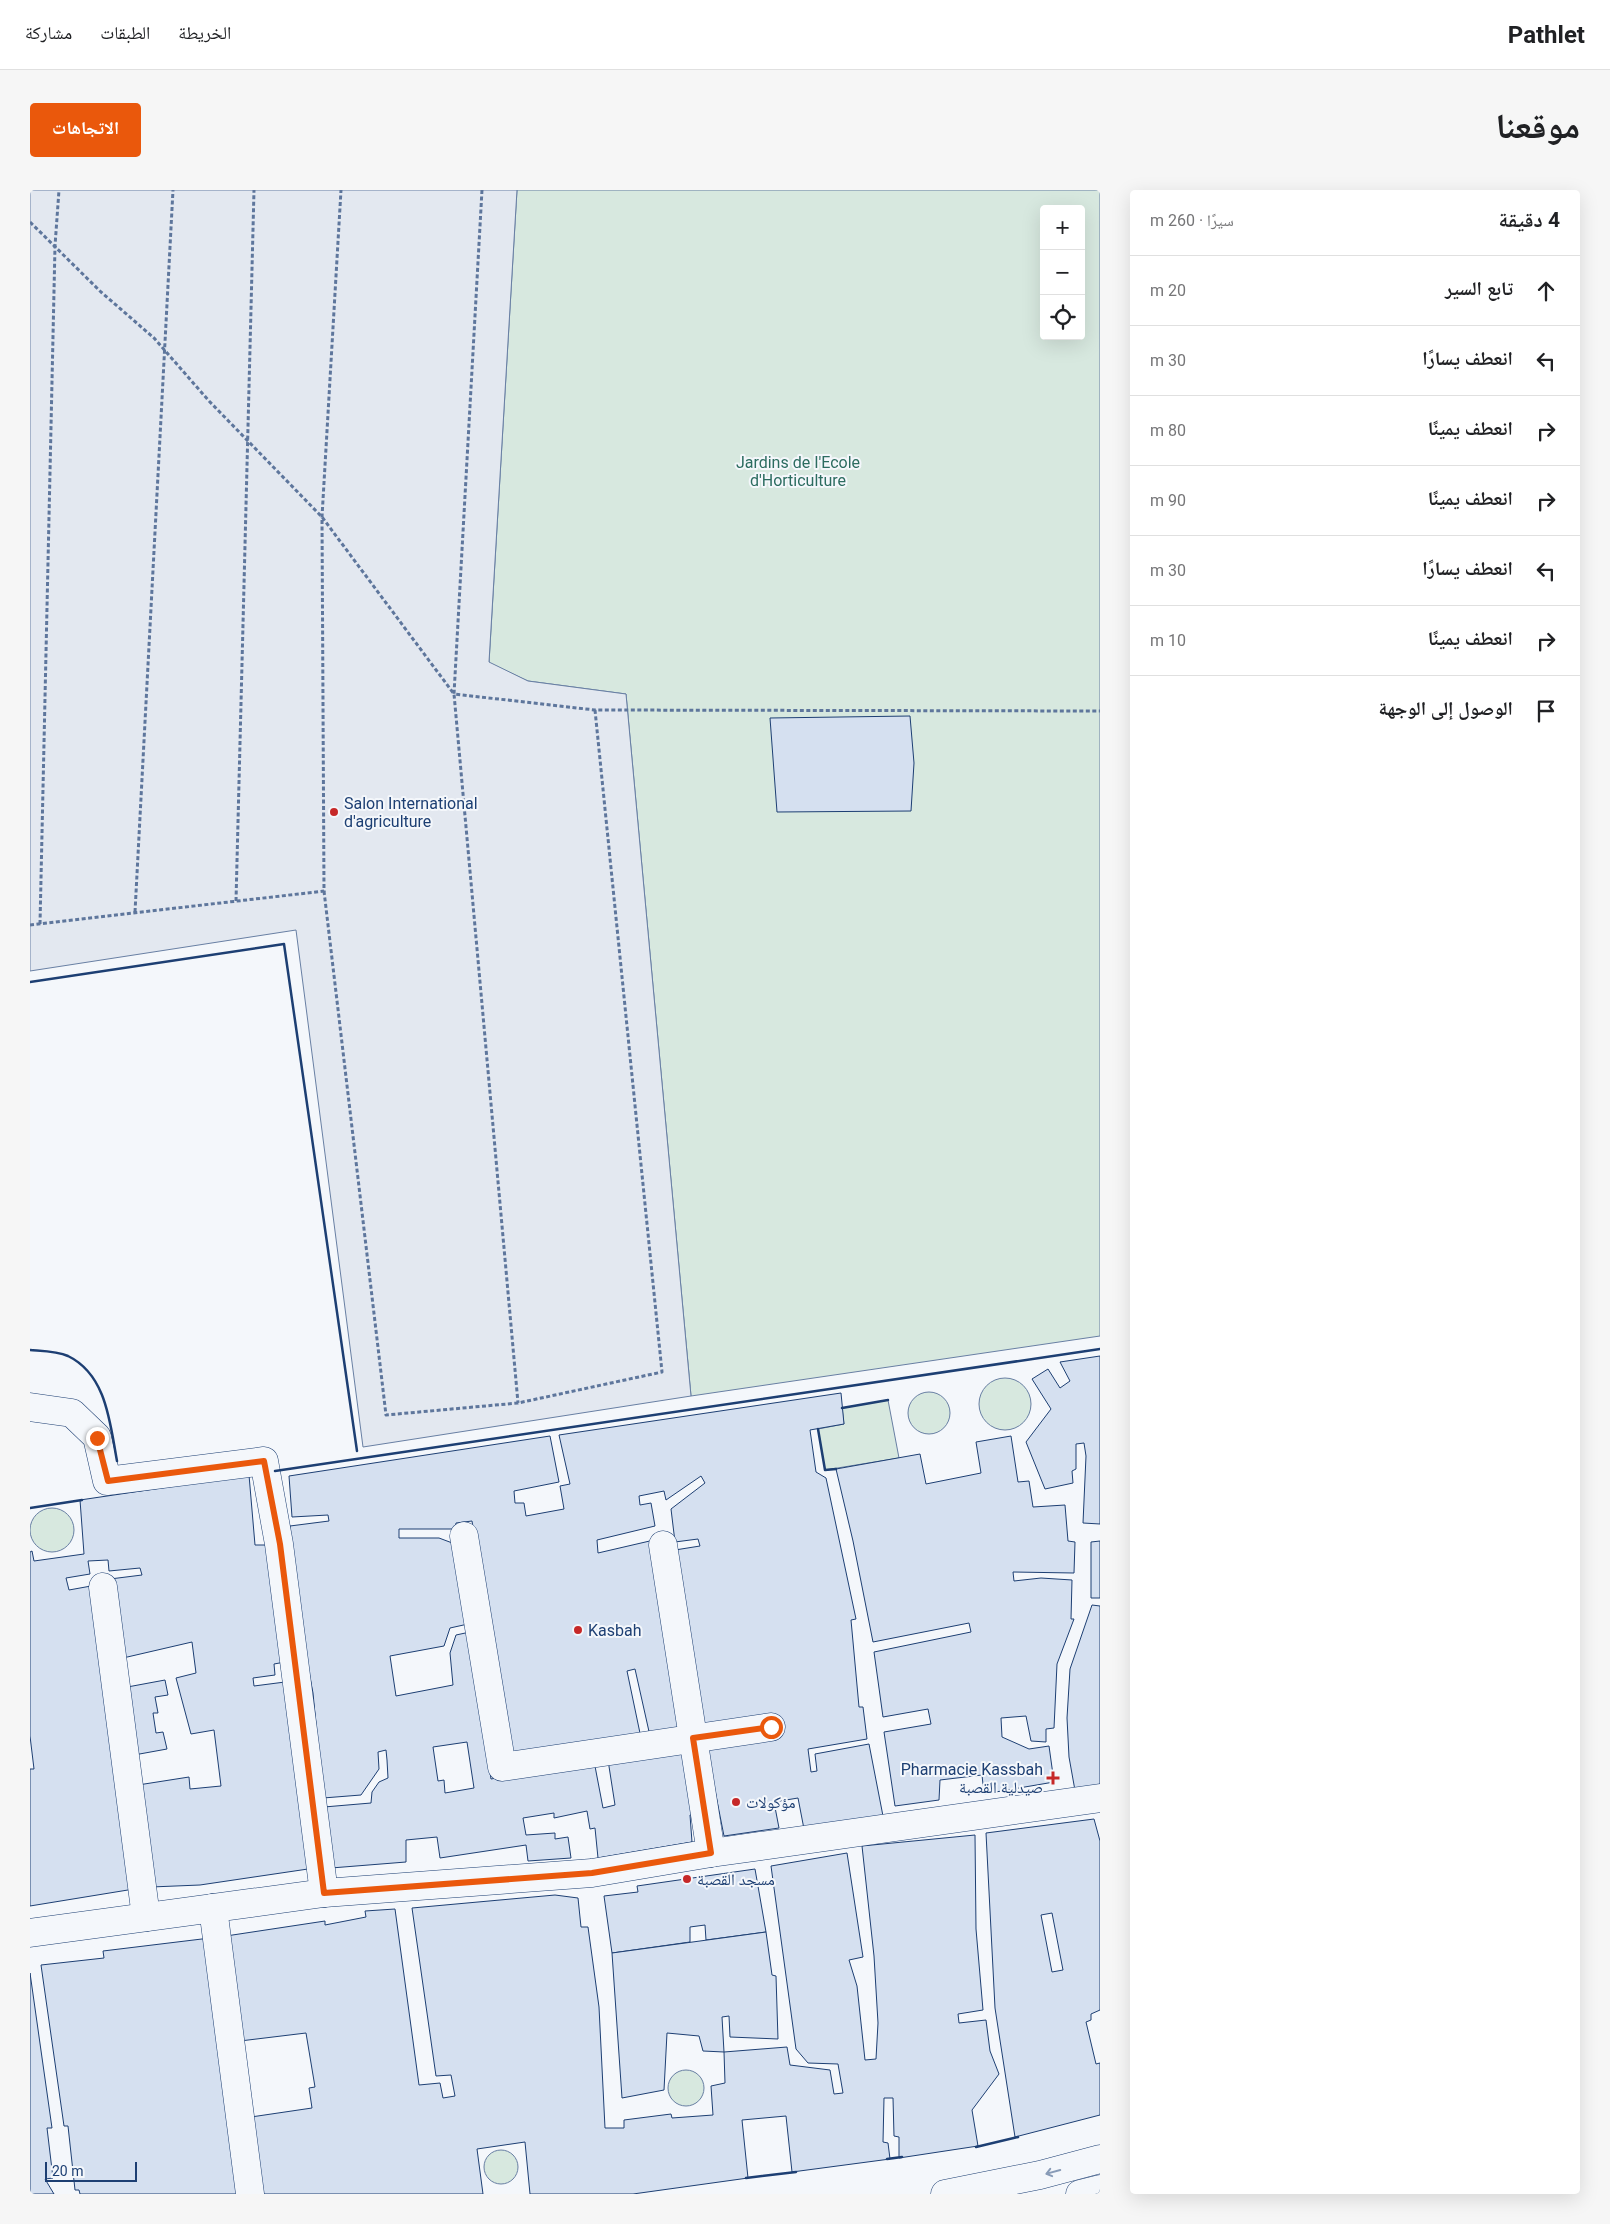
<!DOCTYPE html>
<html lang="ar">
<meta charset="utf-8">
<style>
body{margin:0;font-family:Roboto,"Noto Naskh Arabic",sans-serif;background:#f6f6f6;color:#202124;direction:rtl}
.controls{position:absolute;right:15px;top:15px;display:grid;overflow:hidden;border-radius:5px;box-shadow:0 5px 20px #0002}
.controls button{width:45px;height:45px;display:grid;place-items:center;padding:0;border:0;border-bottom:1px solid #e0e0e0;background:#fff;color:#202124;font:25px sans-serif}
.scale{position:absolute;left:15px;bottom:12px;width:92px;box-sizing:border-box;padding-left:5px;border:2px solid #1d3f73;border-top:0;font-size:14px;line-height:18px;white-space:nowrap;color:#1d3f73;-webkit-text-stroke:4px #f4f7fb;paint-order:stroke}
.stop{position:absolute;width:15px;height:15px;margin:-11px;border:4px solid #ea580c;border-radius:50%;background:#fff}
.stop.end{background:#ea580c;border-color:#fff;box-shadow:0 1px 5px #0008}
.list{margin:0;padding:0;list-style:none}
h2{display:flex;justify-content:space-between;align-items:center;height:65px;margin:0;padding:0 20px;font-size:21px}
h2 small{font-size:16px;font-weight:400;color:#757577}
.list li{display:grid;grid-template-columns:32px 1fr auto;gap:15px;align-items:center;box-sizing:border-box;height:70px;padding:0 20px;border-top:1px solid #e0e0e0}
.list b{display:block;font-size:19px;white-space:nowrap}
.list em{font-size:16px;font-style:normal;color:#757577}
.icon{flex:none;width:28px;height:28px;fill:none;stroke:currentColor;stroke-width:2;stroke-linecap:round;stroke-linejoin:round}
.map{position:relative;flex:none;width:1070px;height:2004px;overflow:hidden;direction:ltr;border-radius:5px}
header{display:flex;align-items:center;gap:30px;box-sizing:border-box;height:70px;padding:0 25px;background:#fff;border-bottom:1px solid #e0e0e0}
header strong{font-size:24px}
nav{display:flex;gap:28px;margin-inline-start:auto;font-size:18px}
.intro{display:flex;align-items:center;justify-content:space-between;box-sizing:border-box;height:120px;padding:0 30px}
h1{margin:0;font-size:35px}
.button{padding:12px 22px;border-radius:5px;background:#ea580c;color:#fff;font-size:18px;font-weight:700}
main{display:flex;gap:30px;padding:0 30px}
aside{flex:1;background:#fff;border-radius:5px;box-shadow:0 5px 20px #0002}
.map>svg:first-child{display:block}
.green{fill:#d7e8df;stroke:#687fa3;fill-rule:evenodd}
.parking{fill:#e3e8f0;stroke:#687fa3}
.building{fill:#d5e0f0;stroke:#1d3f73;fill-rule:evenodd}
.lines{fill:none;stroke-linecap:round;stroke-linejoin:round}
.street-casing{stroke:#1d3f73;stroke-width:29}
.secondary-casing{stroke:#1d3f73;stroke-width:29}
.path{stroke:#5e769c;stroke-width:3;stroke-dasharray:4 2.5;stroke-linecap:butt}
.street{stroke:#f4f7fb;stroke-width:28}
.secondary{stroke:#f4f7fb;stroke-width:28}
.wall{stroke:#1d3f73;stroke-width:2.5}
.oneway{stroke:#889bb7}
.route{stroke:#ea580c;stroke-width:6}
.poi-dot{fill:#c62828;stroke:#f4f7fb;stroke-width:2}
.labels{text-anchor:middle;stroke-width:4;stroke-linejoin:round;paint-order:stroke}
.park-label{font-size:16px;fill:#2c6c60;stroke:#f4f7fb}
.poi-label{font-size:16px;fill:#1d3f73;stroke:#f4f7fb;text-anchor:start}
</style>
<header>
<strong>Pathlet</strong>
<nav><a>الخريطة</a><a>الطبقات</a><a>مشاركة</a></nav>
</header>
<div class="intro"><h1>موقعنا</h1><a class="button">الاتجاهات</a></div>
<main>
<aside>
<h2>4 دقيقة<small>سيرًا · 260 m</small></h2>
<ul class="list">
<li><svg class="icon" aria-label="ahead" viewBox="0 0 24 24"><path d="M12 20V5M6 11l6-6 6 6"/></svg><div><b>تابع السير</b></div><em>20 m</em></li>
<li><svg class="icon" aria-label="left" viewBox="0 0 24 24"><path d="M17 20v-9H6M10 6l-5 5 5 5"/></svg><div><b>انعطف يسارًا</b></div><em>30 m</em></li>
<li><svg class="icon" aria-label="right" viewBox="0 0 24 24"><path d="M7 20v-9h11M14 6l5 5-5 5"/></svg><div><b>انعطف يمينًا</b></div><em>80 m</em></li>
<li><svg class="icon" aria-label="right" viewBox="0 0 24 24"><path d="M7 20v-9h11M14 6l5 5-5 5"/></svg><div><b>انعطف يمينًا</b></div><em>90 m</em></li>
<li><svg class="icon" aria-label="left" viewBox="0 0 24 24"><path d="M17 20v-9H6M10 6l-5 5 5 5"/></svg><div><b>انعطف يسارًا</b></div><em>30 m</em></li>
<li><svg class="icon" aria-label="right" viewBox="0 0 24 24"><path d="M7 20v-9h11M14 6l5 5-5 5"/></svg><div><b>انعطف يمينًا</b></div><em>10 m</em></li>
<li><svg class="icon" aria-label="arrive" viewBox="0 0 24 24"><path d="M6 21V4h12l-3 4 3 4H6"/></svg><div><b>الوصول إلى الوجهة</b></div></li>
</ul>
</aside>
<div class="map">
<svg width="1070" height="2004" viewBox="0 0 1070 2004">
<rect width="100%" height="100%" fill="#f4f7fb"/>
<g class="green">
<path d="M487,0H1070V1146L661,1206L596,504L498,491L459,473ZM1014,19H1051V146H1014Z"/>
<circle cx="975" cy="1214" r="26"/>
<circle cx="899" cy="1223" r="21"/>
<path d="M858,1210L869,1268L795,1280L788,1239L814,1234L812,1218Z"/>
<circle cx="22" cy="1340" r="22"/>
<circle cx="656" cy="1898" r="18"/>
<circle cx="471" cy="1977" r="17"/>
</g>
<path class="parking" d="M0,0H487L459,472L498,491L596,504L661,1206L333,1257L266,740L0,781Z"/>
<g class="building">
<path d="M880,526L884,573L881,621L747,622L740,528Z"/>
<path d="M1070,1166V1334L1053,1333L1056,1266L1054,1253L1046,1254V1279L1042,1281L1043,1293L1015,1299L996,1252L1021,1219L1002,1189L1018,1179L1030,1198L1040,1191L1030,1172Z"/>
<path d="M811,1203L814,1234L780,1240L786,1282L796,1288L826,1429L821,1430L829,1517H833L837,1549L778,1559L781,1582L787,1581L785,1564L839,1554L853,1626L774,1639L768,1608L744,1612L749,1638L694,1646L676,1555L645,1360L670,1356L668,1349L645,1352L641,1319L675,1293L671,1286L636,1310L634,1301L609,1306L610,1315L621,1313L625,1336L567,1350L568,1363L624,1350L654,1543L620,1546L605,1479L597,1481L611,1548L484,1569L468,1499L442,1331L426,1333L425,1339H369V1348H409L425,1354L438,1434L420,1438L414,1456L360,1466L366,1506L423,1495L420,1463L426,1445L440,1442L461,1589L564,1571L573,1618L585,1615L578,1570L654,1558L665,1624L660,1625L662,1652L568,1668L565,1638L560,1639L557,1621L524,1628V1623L493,1628L496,1645L525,1643V1649L538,1647L541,1668L498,1671L496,1655L410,1668L407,1647L376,1650V1672L301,1678L294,1617L341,1613L342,1602L349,1592L358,1588L357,1570L356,1560L348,1562L349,1579L331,1605L293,1608L283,1503L266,1415L260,1336L299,1331L298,1325L262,1327L259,1286L520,1246L529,1292L484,1301L485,1313H494L496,1326L534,1319L530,1296L540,1294L529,1245ZM437,1552L444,1598L415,1603L414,1590L408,1591L403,1557Z"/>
<path d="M981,1246L988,1292L999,1291L1003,1317L1035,1315L1038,1351L1045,1352L1044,1383L983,1382L984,1391L1011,1388L1042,1390L1041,1429H1044L1027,1474L1024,1538L1016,1539V1552L1001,1551L996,1526L971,1528L972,1547L999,1559L1019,1556L1024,1592L954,1604L952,1585L910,1590L909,1610L865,1616L854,1542L901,1534L898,1519L853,1527L844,1462L941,1442L939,1433L843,1452L823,1351L806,1279L890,1264L896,1294L951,1283L946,1252Z"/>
<path d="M219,1285L225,1355H243L255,1472L244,1474L245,1485L223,1488L224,1496L255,1492L278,1679L170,1695L121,1697L108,1595L159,1587L160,1599L191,1596L184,1540L161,1544L146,1488L166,1483L162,1452L93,1468L80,1389L112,1385L110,1378L79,1381L78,1370L58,1371L60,1384L36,1388L39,1400L61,1396L104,1699L0,1716V1579H4L0,1546V1362L2,1361L4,1371L54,1364L50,1310Z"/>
<path d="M1070,1351V1408H1061V1352Z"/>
<path d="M1062,1415L1070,1416V1600L1046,1606L1039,1567L1037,1528L1040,1479Z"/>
<path d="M135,1490L138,1505L125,1507L128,1523H123L126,1543L133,1542L137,1559L104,1565L92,1498Z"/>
<path d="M1064,1629L1070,1651V1820L1061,1824V1830L1056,1832L1066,1874L1070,1873V1925L985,1947L965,1818L956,1643ZM1022,1723L1033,1780L1022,1782L1011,1725Z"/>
<path d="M945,1645L946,1739L953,1820L928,1824L929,1833L956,1830L960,1861L969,1884L942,1920L948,1956L869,1968V1947L864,1946L863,1908H854L853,1952L858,1953L860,1969L762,1982L756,1926L712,1930L718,1988L603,2004H500L495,1952L447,1959L453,2004H231L221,1927L282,1918L279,1898L285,1897L276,1843L210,1851L196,1746L295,1731V1735L336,1727L335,1721L365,1719L389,1895L410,1893L413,1908L425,1906L421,1885L406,1886L382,1718L525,1705L548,1708L551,1737H558L569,1817L575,1938H594V1930L641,1924L642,1928L683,1925L681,1896L695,1893L694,1862L757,1857L760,1875L800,1880L804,1904L813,1903L808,1874L778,1873L766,1859L741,1676L817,1663L833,1767L819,1770L827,1796L835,1870L846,1869L848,1833L844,1766L832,1656Z"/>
<path d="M725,1679L736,1742L676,1750L675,1735L660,1737V1752L582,1763L574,1706L608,1702L607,1696Z"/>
<path d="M736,1742L742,1785L746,1786L748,1849L700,1847L699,1826L692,1827L694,1862L673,1861L669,1846L637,1843L634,1900L592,1908L582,1763Z"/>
<path d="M180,1748L210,2004H50L49,2000H45L38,1936H34L11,1775L74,1768L73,1761Z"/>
<path d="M0,1783L22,1938H17L23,1988L15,1989L24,2004H0Z"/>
</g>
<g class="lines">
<g class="street-casing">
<g id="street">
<path d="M0,1217L42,1223L67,1247L77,1291L234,1271L249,1354L294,1703"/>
<path d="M434,1346L472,1577L741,1537"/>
<path d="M633,1355L681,1663"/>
<path d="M73,1397L116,1727"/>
<path d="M183,1718L220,2004"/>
<path d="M0,1743L294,1703L562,1683L681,1663L1070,1608"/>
</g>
</g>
<g class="secondary-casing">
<g id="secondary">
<path d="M915,2004L1010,1985L1070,1969"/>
<path d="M1050,2004L1070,1999"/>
</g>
</g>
<g class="path">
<path d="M452,0L424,504L565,520L1070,521"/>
<path d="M0,32L71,102L124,148L179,211L292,327L424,504L488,1213"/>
<path d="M294,701L356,1225L488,1213L632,1182L565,520"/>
<path d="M206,711L224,0"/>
<path d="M105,722L143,0"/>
<path d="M10,734L25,56L29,0"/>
<path d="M0,735L294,701L292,327L311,0"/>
</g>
<use href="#street" class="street"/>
<use href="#secondary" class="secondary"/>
<g class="wall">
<path d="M0,792L254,754L327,1261"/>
<path d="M0,1160C12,1161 27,1161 38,1166C77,1185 80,1234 87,1271"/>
<path d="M812,1218L858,1210"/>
<path d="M788,1239L795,1280L806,1279"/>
<path d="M245,1281L1070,1159"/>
<path d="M0,1318L52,1310"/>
<path d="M946,1957L988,1947"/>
<path d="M857,1969L872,1967"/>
<path d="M716,1988L766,1982"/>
</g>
</g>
<defs><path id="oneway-shaft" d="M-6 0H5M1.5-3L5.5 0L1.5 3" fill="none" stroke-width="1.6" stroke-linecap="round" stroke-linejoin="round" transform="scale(1.25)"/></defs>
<use class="oneway" href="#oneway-shaft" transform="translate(1023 1982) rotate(165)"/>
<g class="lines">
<path class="route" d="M67,1248L78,1291L234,1271L250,1354L294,1703L562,1683L681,1663L663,1548L741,1537"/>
</g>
<g class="poi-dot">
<circle cx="304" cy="622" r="5"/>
<circle cx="548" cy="1440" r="5"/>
<path d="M1020.5 1580.5h5v5h5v5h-5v5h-5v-5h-5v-5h5z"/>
<circle cx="706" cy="1612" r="5"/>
<circle cx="657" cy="1689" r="5"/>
</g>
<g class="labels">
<g class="park-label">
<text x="768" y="278">Jardins de I'Ecole<tspan x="768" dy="18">d'Horticulture</tspan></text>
</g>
<g class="poi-label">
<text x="314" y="619">Salon International<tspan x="314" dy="18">d'agriculture</tspan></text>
<text x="558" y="1446">Kasbah</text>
<text x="1013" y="1585" text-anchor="end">Pharmacie Kassbah<tspan x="1013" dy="18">صيدلية القصبة</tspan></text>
<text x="716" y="1618">مؤكولات</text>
<text x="667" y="1695">مسجد القصبة</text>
</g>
</g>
</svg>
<div class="controls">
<button>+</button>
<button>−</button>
<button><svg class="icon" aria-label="locate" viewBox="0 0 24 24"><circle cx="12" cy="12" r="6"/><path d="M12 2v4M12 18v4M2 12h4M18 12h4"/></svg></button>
</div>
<div class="scale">20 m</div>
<div class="stop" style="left:741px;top:1537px"></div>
<div class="stop end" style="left:67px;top:1248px"></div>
</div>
</main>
